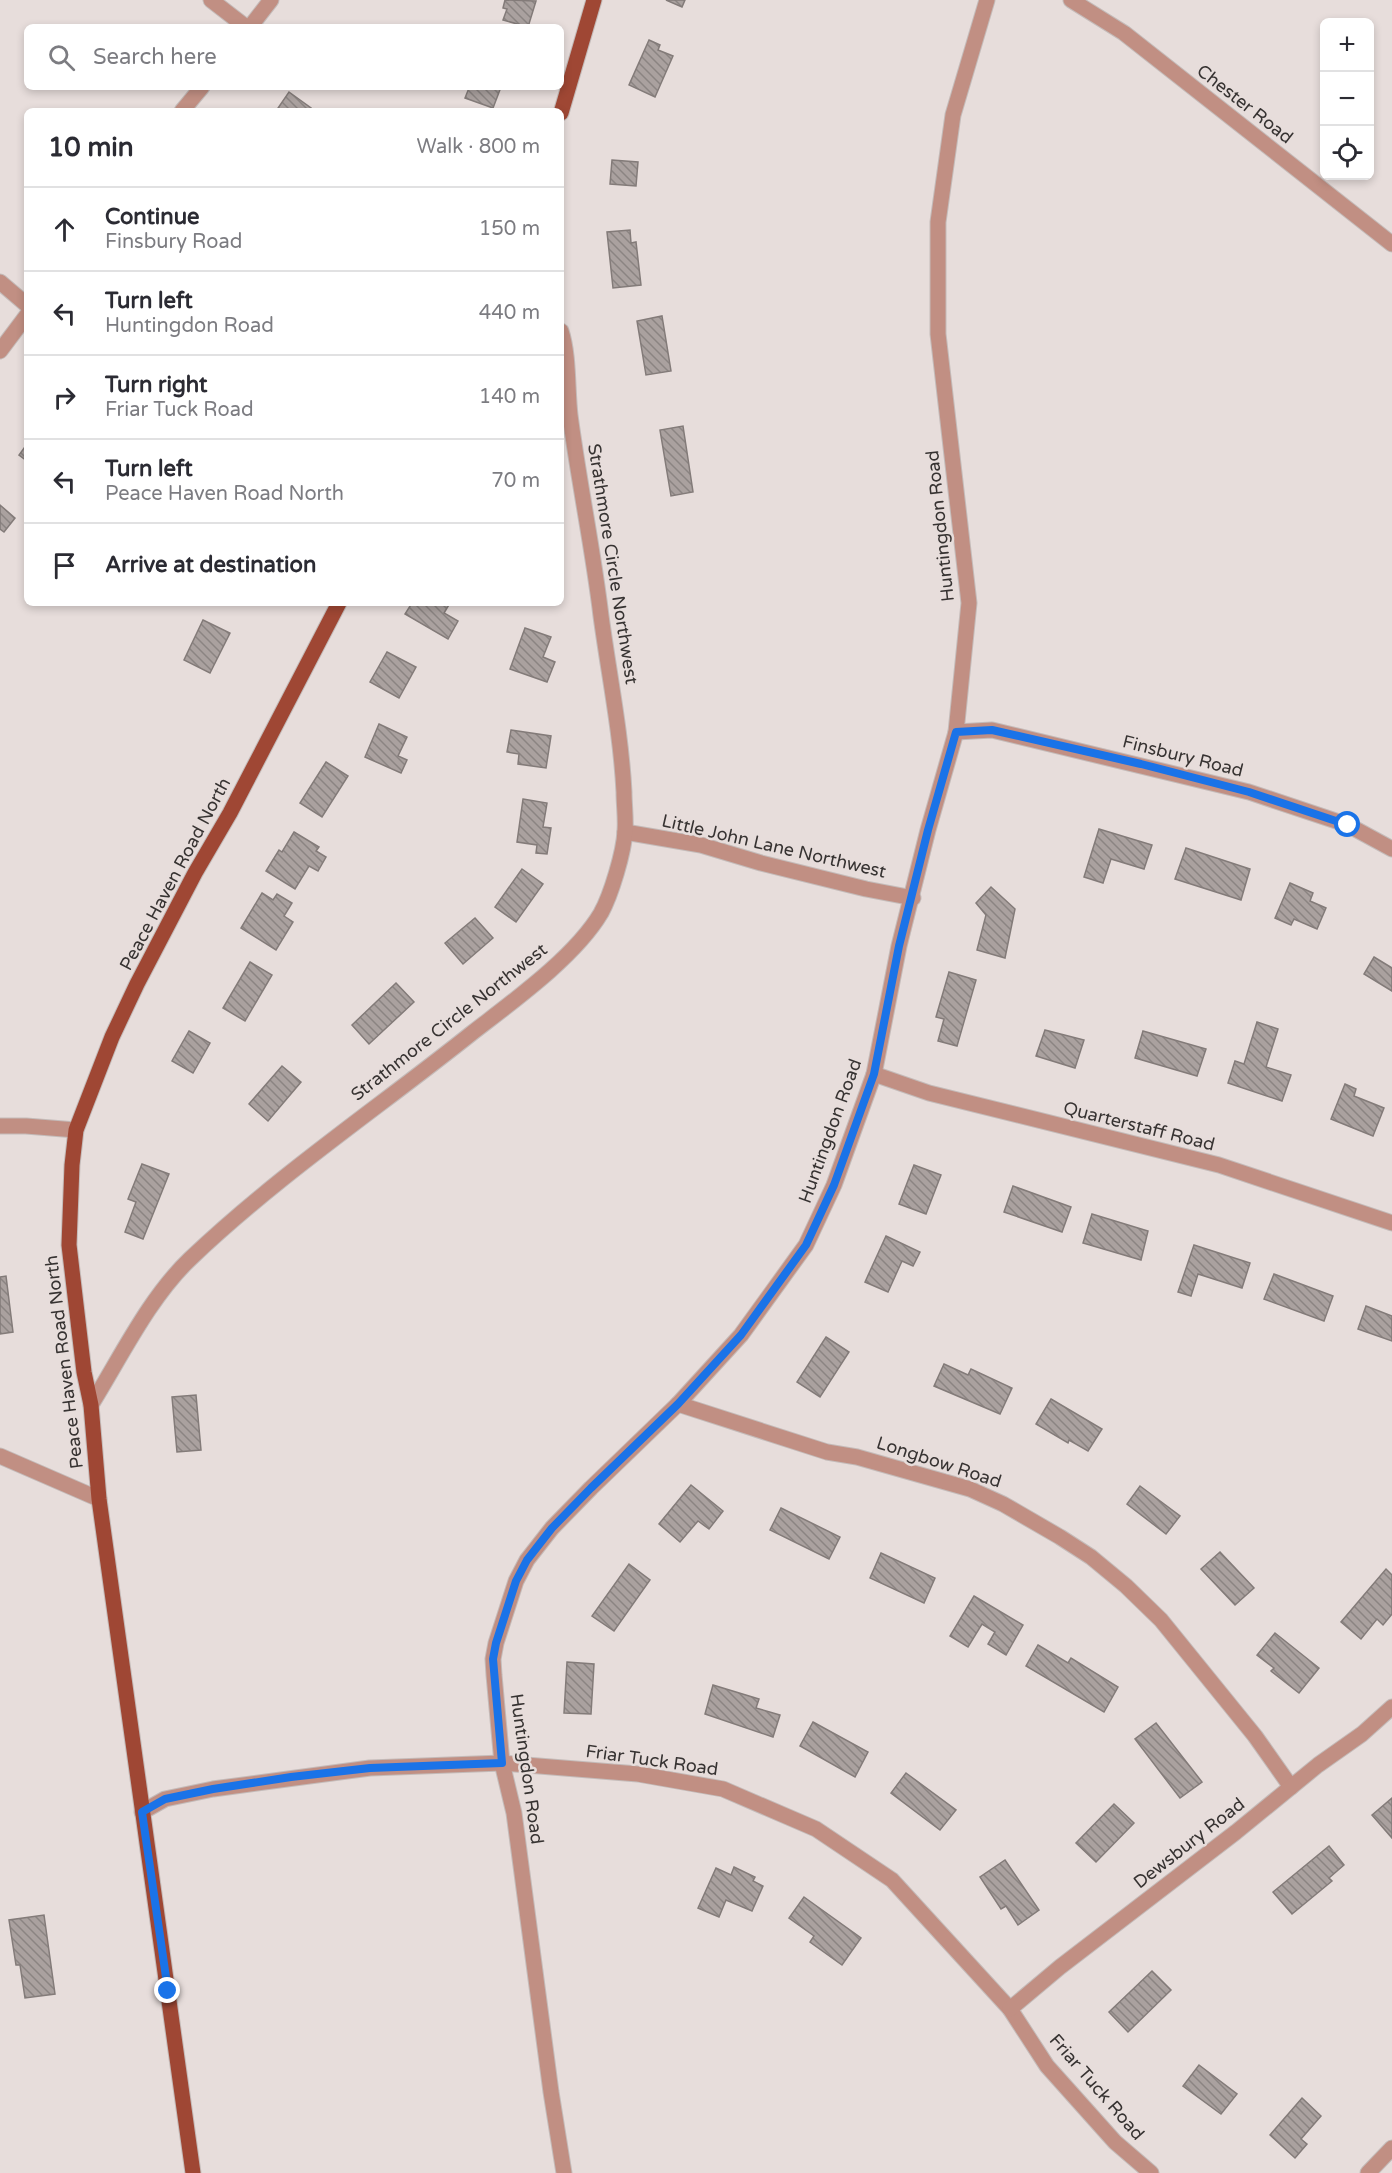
<!DOCTYPE html>
<meta charset="utf-8">
<style>
body{margin:0;font-family:"Varela Round",sans-serif;background:#f7f7f7;color:#2b2b33}
.controls{position:absolute;right:18px;top:18px;display:grid;overflow:hidden;border-radius:9px;box-shadow:0 3px 9px #0003}
.controls button{width:54px;height:54px;display:grid;place-items:center;padding:0;border:0;border-bottom:2px solid #e1e1e2;background:#fff;color:#2b2b33;font:30px sans-serif}
.stop{position:absolute;width:18px;height:18px;margin:-14px;border:4px solid #1a73e8;border-radius:50%;background:#fff}
.stop.end{background:#1a73e8;border-color:#fff;box-shadow:0 2px 6px #0008}
.list{margin:0;padding:0;list-style:none}
h2{display:flex;justify-content:space-between;align-items:center;height:78px;margin:0;padding:0 24px;font-size:26px}
h2 small{font-size:20px;font-weight:400;color:#7c7c81}
.list li{display:grid;grid-template-columns:39px 1fr auto;gap:18px;align-items:center;box-sizing:border-box;height:84px;padding:0 24px;border-top:2px solid #e1e1e2}
.list b{display:block;font-size:22px;white-space:nowrap}
.list p{margin:0;font-size:20px;white-space:nowrap;color:#7c7c81}
.list em{font-size:20px;font-style:normal;color:#7c7c81}
.icon{flex:none;width:33px;height:33px;fill:none;stroke:currentColor;stroke-width:2;stroke-linecap:round;stroke-linejoin:round}
.map{position:relative;flex:none;width:1392px;height:2173px;overflow:hidden}
.search{position:absolute;background:#fff;box-shadow:0 3px 9px #0003;left:24px;top:24px;width:540px;height:66px;display:flex;align-items:center;gap:15px;box-sizing:border-box;padding:0 21px;border-radius:9px;color:#7c7c81;font-size:22px}
.panel{position:absolute;background:#fff;box-shadow:0 3px 9px #0003;left:24px;top:108px;width:540px;height:498px;border-radius:9px}
.map>svg:first-child{display:block}
.building{fill:url(#building-back-hatch);stroke:#837b79;stroke-width:1.5}
.lines{fill:none;stroke-linecap:round;stroke-linejoin:round}
.minor-casing{stroke:#c4bbb9;stroke-width:17}
.major-casing{stroke:#c4bbb9;stroke-width:17}
.minor{stroke:#c18f83;stroke-width:15}
.major{stroke:#9f4734;stroke-width:15}
.route{stroke:#1a73e8;stroke-width:8}
.labels{text-anchor:middle;stroke-width:5;stroke-linejoin:round;paint-order:stroke}
.street-label{font-size:18px;fill:#373332;stroke:#e7dddb}
</style>
<div class="map">
<svg width="1392" height="2173" viewBox="0 0 1392 2173">
<defs>
<pattern id="building-back-hatch" width="6" height="6" patternUnits="userSpaceOnUse" patternTransform="scale(1.5)"><rect width="6" height="6" fill="#aaa19f"/><path d="M-1 5l2 2M0 0l6 6M5-1l2 2" fill="none" stroke="#8b8482"/></pattern>
</defs>
<rect width="100%" height="100%" fill="#e7dddb"/>
<g class="building">
<path d="M505,0L536,1L528,27L503,20L507,9L503,8Z"/>
<path d="M666,0H685L682,7Z"/>
<path d="M649,40L660,45L658,50L673,56L655,97L629,85Z"/>
<path d="M466,87H501L493,108L465,98L469,88Z"/>
<path d="M289,92L311,108L309,111H276Z"/>
<path d="M612,160L638,162L636,186L610,184Z"/>
<path d="M630,230L631,243L636,242L641,285L613,288L607,232Z"/>
<path d="M662,316L671,371L646,375L637,321Z"/>
<path d="M683,426L693,492L671,496L660,430Z"/>
<path d="M27,444V461L19,455Z"/>
<path d="M0,505L15,518L4,532L0,529Z"/>
<path d="M412,603H450L444,613L458,621L448,639L405,614Z"/>
<path d="M203,620L230,633L210,673L184,660Z"/>
<path d="M525,628L551,637L543,657L555,662L547,682L510,669Z"/>
<path d="M387,652L416,667L399,698L370,682Z"/>
<path d="M379,724L407,737L398,756L407,760L401,773L365,757Z"/>
<path d="M511,730L551,736L546,768L518,764L519,754L507,752Z"/>
<path d="M326,762L348,776L322,817L300,803Z"/>
<path d="M523,799L547,803L543,827L551,828L547,854L536,853L537,845L517,842Z"/>
<path d="M1099,829L1152,845L1144,869L1111,859L1103,883L1084,877Z"/>
<path d="M294,832L319,847L316,851L326,857L318,871L309,866L295,889L266,871L279,850L282,852Z"/>
<path d="M1186,848L1250,869L1241,900L1175,879Z"/>
<path d="M522,869L543,884L516,922L495,907Z"/>
<path d="M1290,883L1313,893L1310,901L1326,908L1317,929L1294,919L1291,925L1275,918Z"/>
<path d="M991,887L1015,909L1005,958L977,950L986,915L976,903Z"/>
<path d="M262,893L273,900L277,894L292,903L284,916L293,922L276,950L241,928Z"/>
<path d="M475,918L493,938L463,964L445,943Z"/>
<path d="M1374,957L1392,968V991L1364,974Z"/>
<path d="M250,962L272,975L245,1021L223,1008Z"/>
<path d="M949,972L976,980L957,1046L938,1041L944,1019L936,1017Z"/>
<path d="M396,983L414,1002L369,1044L352,1025Z"/>
<path d="M1257,1022L1278,1029L1266,1067L1291,1075L1282,1101L1228,1083L1235,1061L1244,1064Z"/>
<path d="M1045,1030L1084,1040L1075,1068L1036,1056Z"/>
<path d="M189,1031L210,1043L193,1073L172,1061Z"/>
<path d="M1143,1031L1206,1049L1197,1076L1135,1058Z"/>
<path d="M282,1066L301,1082L268,1121L249,1104Z"/>
<path d="M1345,1084L1356,1089L1354,1096L1384,1108L1373,1136L1331,1119Z"/>
<path d="M142,1164L169,1174L143,1239L125,1232L136,1202L128,1199Z"/>
<path d="M914,1165L941,1175L926,1214L899,1204Z"/>
<path d="M1013,1186L1071,1207L1062,1232L1004,1212Z"/>
<path d="M1092,1214L1148,1231L1141,1260L1083,1243Z"/>
<path d="M886,1236L920,1252L913,1266L902,1261L888,1292L865,1282Z"/>
<path d="M1194,1245L1250,1263L1242,1288L1198,1274L1191,1296L1178,1292Z"/>
<path d="M1274,1274L1333,1296L1324,1321L1264,1299Z"/>
<path d="M6,1276L13,1332L0,1334V1277Z"/>
<path d="M1366,1306L1392,1316V1341L1358,1329Z"/>
<path d="M826,1337L849,1352L820,1397L797,1382Z"/>
<path d="M944,1364L968,1375L971,1369L1012,1388L1000,1414L934,1386Z"/>
<path d="M196,1395L201,1450L177,1452L172,1397Z"/>
<path d="M1051,1399L1102,1429L1088,1451L1069,1440L1068,1443L1036,1424Z"/>
<path d="M691,1485L723,1511L709,1529L698,1521L680,1542L659,1524Z"/>
<path d="M1140,1486L1180,1516L1166,1534L1127,1504Z"/>
<path d="M781,1508L840,1537L829,1559L770,1530Z"/>
<path d="M1220,1552L1254,1588L1235,1605L1201,1569Z"/>
<path d="M881,1553L935,1578L924,1603L870,1578Z"/>
<path d="M629,1564L650,1580L614,1631L592,1616Z"/>
<path d="M1386,1569L1392,1575V1614L1383,1625L1377,1619L1361,1639L1341,1622Z"/>
<path d="M974,1596L1023,1625L1006,1655L988,1644L995,1632L982,1624L968,1647L950,1636Z"/>
<path d="M1275,1633L1319,1668L1299,1693L1271,1671L1274,1668L1257,1655Z"/>
<path d="M1038,1645L1068,1663L1071,1658L1118,1687L1104,1712L1026,1666Z"/>
<path d="M567,1662L594,1664L591,1714L564,1713Z"/>
<path d="M713,1685L759,1699L756,1708L780,1715L773,1737L705,1714Z"/>
<path d="M813,1722L868,1752L855,1777L800,1746Z"/>
<path d="M1156,1723L1202,1782L1180,1798L1135,1739Z"/>
<path d="M906,1773L956,1810L940,1830L891,1793Z"/>
<path d="M1392,1798V1838L1372,1815Z"/>
<path d="M1114,1804L1134,1823L1096,1862L1076,1843Z"/>
<path d="M1329,1846L1344,1865L1329,1878L1332,1881L1292,1914L1273,1892Z"/>
<path d="M1005,1860L1039,1910L1018,1925L1006,1906L1001,1909L980,1877Z"/>
<path d="M734,1867L755,1877L753,1881L763,1886L752,1911L726,1900L719,1917L698,1908L716,1868L731,1875Z"/>
<path d="M804,1897L861,1938L842,1965L810,1942L814,1936L789,1918Z"/>
<path d="M44,1915L55,1994L25,1998L20,1965H16L9,1920Z"/>
<path d="M1152,1971L1171,1990L1128,2032L1109,2012Z"/>
<path d="M1199,2065L1237,2094L1221,2114L1183,2086Z"/>
<path d="M1302,2098L1321,2116L1301,2139L1307,2144L1295,2158L1270,2135Z"/>
</g>
<g class="lines">
<g class="minor-casing">
<g id="minor">
<path d="M211,0L246,27"/>
<path d="M1071,0L1124,33L1392,244"/>
<path d="M250,27L271,0"/>
<path d="M182,111L202,87"/>
<path d="M0,282L27,305"/>
<path d="M0,351L27,315"/>
<path d="M956,732L992,730L1249,792L1348,825L1392,849"/>
<path d="M625,832L701,845L761,863L866,889L913,898"/>
<path d="M874,1074L929,1093L1219,1165L1392,1223"/>
<path d="M0,1126H26L76,1130"/>
<path d="M678,1404L827,1452L857,1457L970,1489L1003,1504L1060,1537L1091,1557L1126,1586L1161,1620L1255,1736L1291,1787"/>
<path d="M91,1405C121,1357 149,1298 190,1259C277,1176 378,1108 472,1033C512,1002 575,957 601,913C611,895 624,852 625,831C626,818 624,805 624,792C621,733 609,675 601,616C593,549 579,483 570,415C567,389 569,355 561,331"/>
<path d="M0,1456L99,1499"/>
<path d="M142,1812L165,1799L213,1789L370,1768L502,1763L638,1774L723,1789L816,1829L892,1880L1010,2009L1047,2066L1115,2142L1151,2173"/>
<path d="M1010,2009L1060,1967L1236,1832L1318,1765L1362,1734L1392,1707"/>
<path d="M564,2173L551,2092L514,1813L502,1763L494,1675L493,1659L496,1643L516,1581L527,1560L552,1528L591,1488L678,1404L741,1335L806,1245L834,1185L874,1074L899,946L928,830L956,732L969,603L938,334V222L953,115L987,0"/>
<path d="M1368,2173L1392,2148"/>
</g>
</g>
<g class="major-casing">
<g id="major">
<path d="M561,113L594,0"/>
<path d="M193,2173L99,1499L91,1405L84,1372L69,1245L72,1165L76,1130L112,1037L137,984L195,873L230,813L339,603"/>
</g>
</g>
<use href="#minor" class="minor"/>
<use href="#major" class="major"/>
</g>
<g class="lines">
<path class="route" d="M168,1991L142,1812L165,1799L213,1789L291,1777L370,1768L502,1763L493,1659L496,1643L516,1581L527,1560L552,1528L591,1488L678,1404L741,1335L806,1245L834,1185L874,1074L899,946L928,830L956,732L992,730L1141,764L1249,792L1348,825"/>
</g>
<g class="labels">
<g class="street-label">
<text transform="translate(1245 104) rotate(38)" y="6">Chester Road</text>
<text transform="translate(940 526) rotate(-96)" y="6">Huntingdon Road</text>
<text transform="translate(613 564) rotate(81)" y="6">Strathmore Circle Northwest</text>
<text transform="translate(1183 756) rotate(14)" y="6">Finsbury Road</text>
<text transform="translate(774 846) rotate(13)" y="6">Little John Lane Northwest</text>
<text transform="translate(175 874) rotate(-62)" y="6">Peace Haven Road North</text>
<text transform="translate(449 1022) rotate(-38)" y="6">Strathmore Circle Northwest</text>
<text transform="translate(1139 1126) rotate(14)" y="6">Quarterstaff Road</text>
<text transform="translate(830 1131) rotate(-70)" y="6">Huntingdon Road</text>
<text transform="translate(64 1362) rotate(-97)" y="6">Peace Haven Road North</text>
<text transform="translate(939 1462) rotate(18)" y="6">Longbow Road</text>
<text transform="translate(652 1760) rotate(8)" y="6">Friar Tuck Road</text>
<text transform="translate(527 1769) rotate(82)" y="6">Huntingdon Road</text>
<text transform="translate(1189 1843) rotate(-38)" y="6">Dewsbury Road</text>
<text transform="translate(1097 2087) rotate(49)" y="6">Friar Tuck Road</text>
</g>
</g>
</svg>
<div class="controls">
<button>+</button>
<button>−</button>
<button><svg class="icon" aria-label="locate" viewBox="0 0 24 24"><circle cx="12" cy="12" r="6"/><path d="M12 2v4M12 18v4M2 12h4M18 12h4"/></svg></button>
</div>
<div class="stop" style="left:1348px;top:825px"></div>
<div class="stop end" style="left:168px;top:1991px"></div>
<div class="search"><svg class="icon" aria-label="search" viewBox="0 0 24 24"><circle cx="10" cy="10" r="6"/><path d="M15 15l6 6"/></svg>Search here</div>
<section class="panel">
<h2>10 min<small>Walk · 800 m</small></h2>
<ul class="list">
<li><svg class="icon" aria-label="ahead" viewBox="0 0 24 24"><path d="M12 20V5M6 11l6-6 6 6"/></svg><div><b>Continue</b><p>Finsbury Road</p></div><em>150 m</em></li>
<li><svg class="icon" aria-label="left" viewBox="0 0 24 24"><path d="M17 20v-9H6M10 6l-5 5 5 5"/></svg><div><b>Turn left</b><p>Huntingdon Road</p></div><em>440 m</em></li>
<li><svg class="icon" aria-label="right" viewBox="0 0 24 24"><path d="M7 20v-9h11M14 6l5 5-5 5"/></svg><div><b>Turn right</b><p>Friar Tuck Road</p></div><em>140 m</em></li>
<li><svg class="icon" aria-label="left" viewBox="0 0 24 24"><path d="M17 20v-9H6M10 6l-5 5 5 5"/></svg><div><b>Turn left</b><p>Peace Haven Road North</p></div><em>70 m</em></li>
<li><svg class="icon" aria-label="arrive" viewBox="0 0 24 24"><path d="M6 21V4h12l-3 4 3 4H6"/></svg><div><b>Arrive at destination</b></div></li>
</ul>
</section>
</div>
